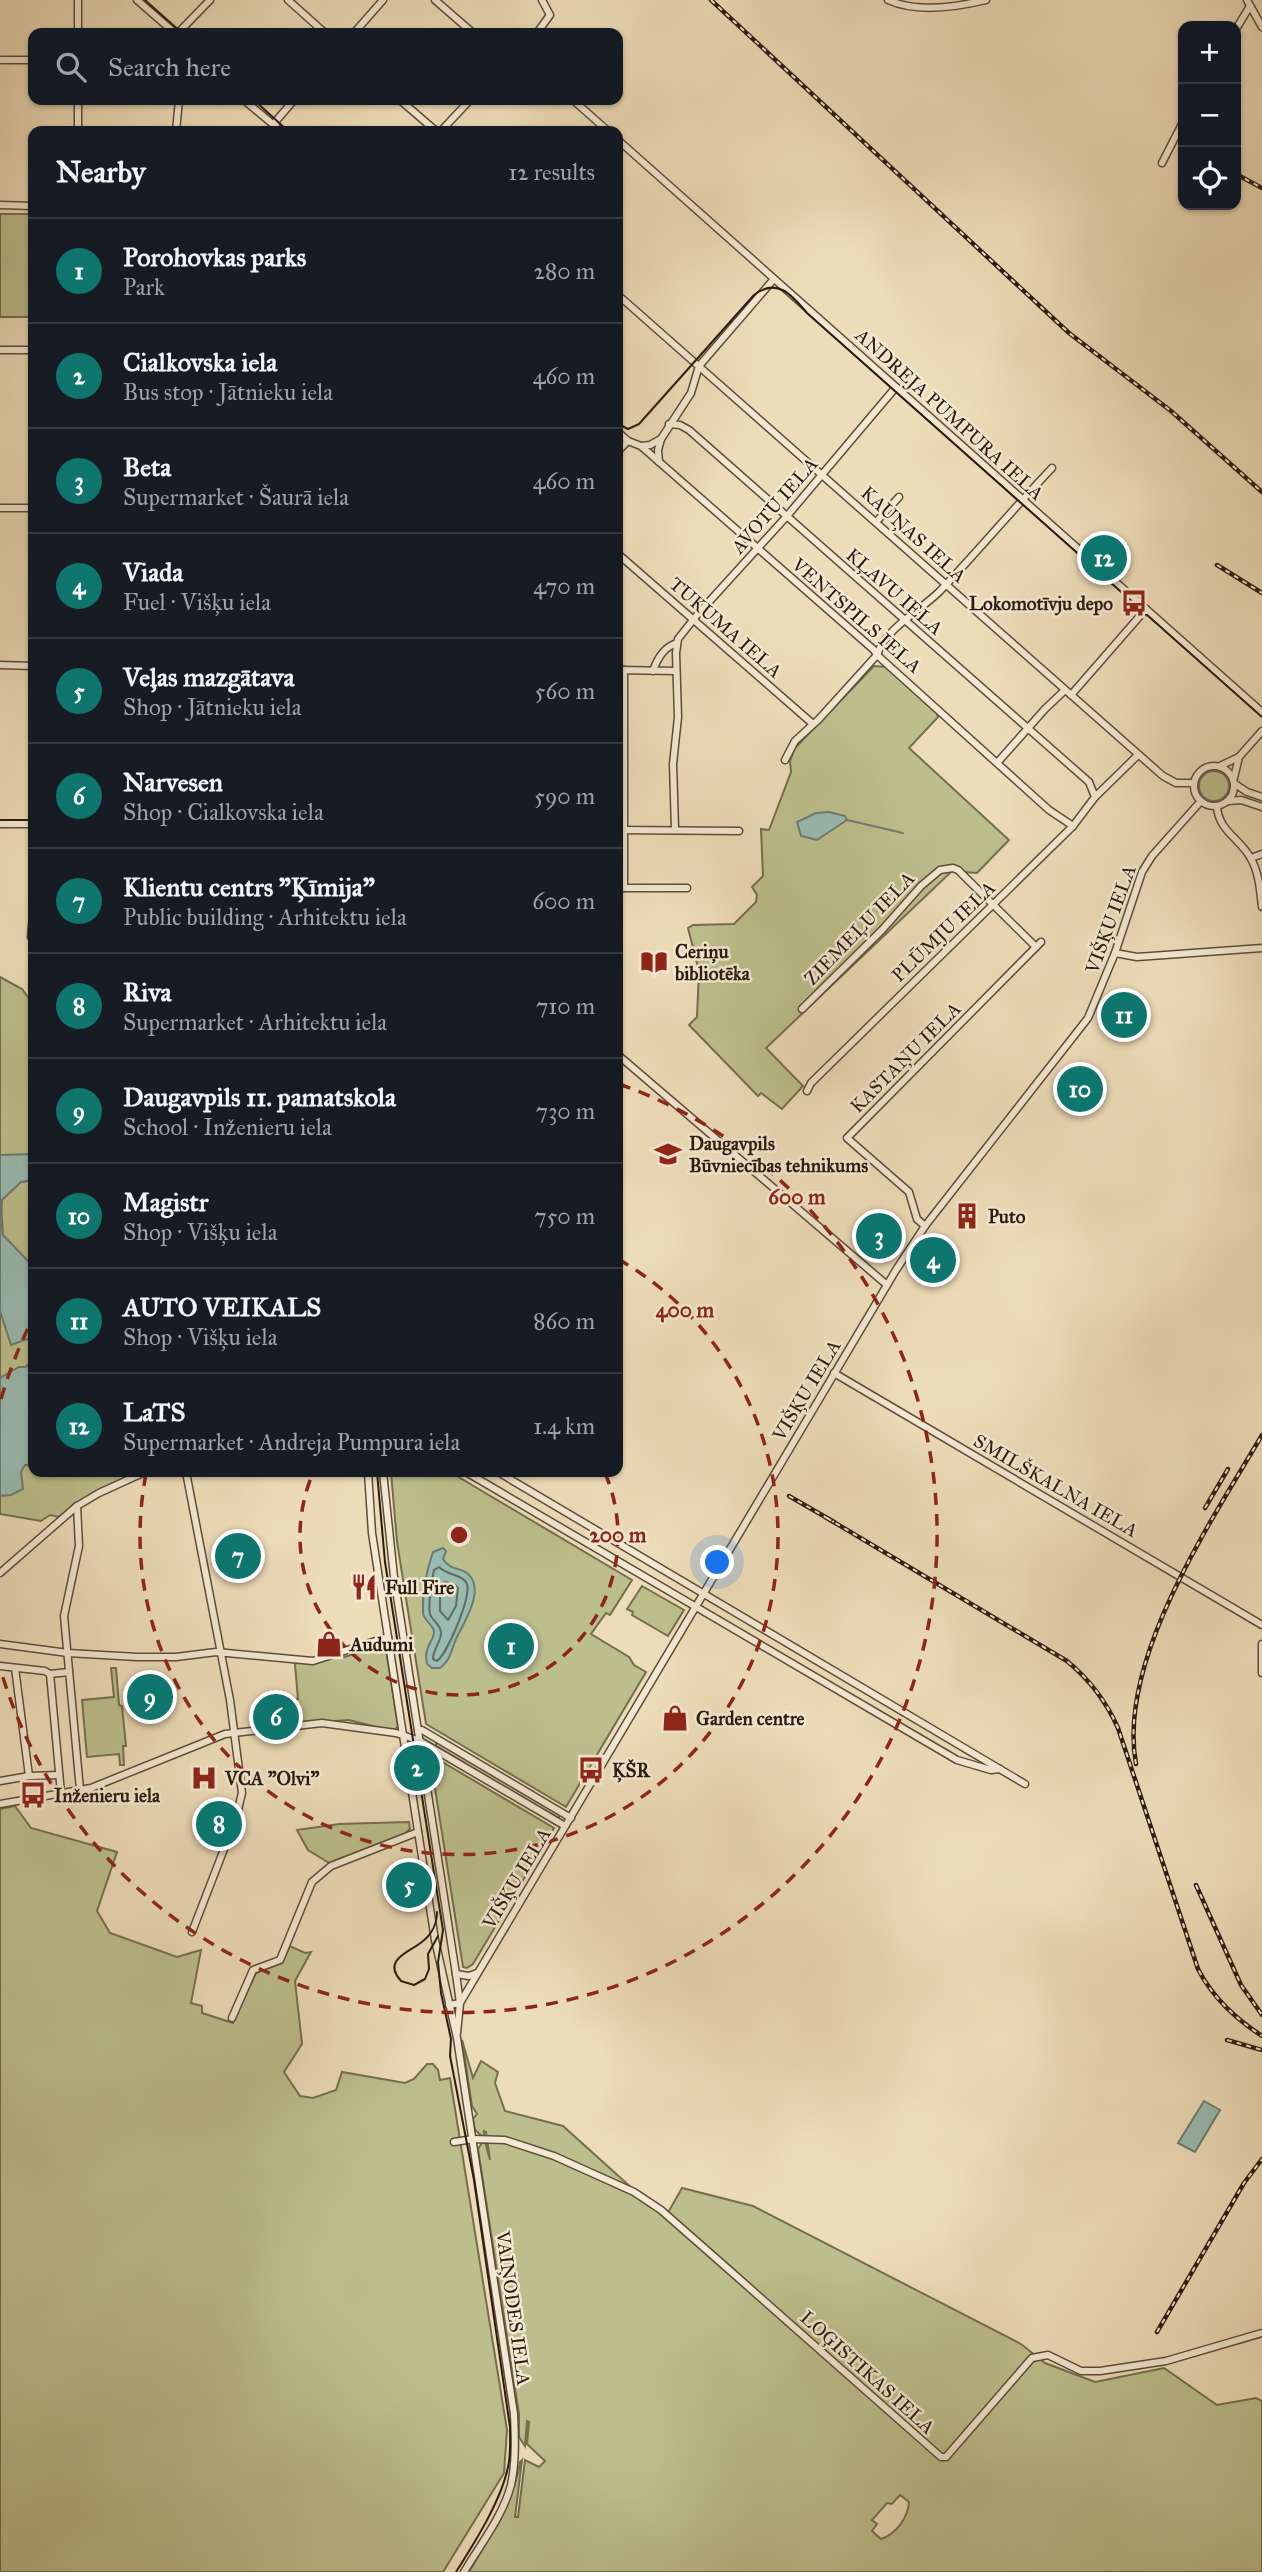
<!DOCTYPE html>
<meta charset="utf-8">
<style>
body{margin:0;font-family:"IM FELL Great Primer",serif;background:#20242c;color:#f1f3f6}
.controls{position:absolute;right:21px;top:21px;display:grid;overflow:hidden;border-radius:14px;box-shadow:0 2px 5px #0004}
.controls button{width:63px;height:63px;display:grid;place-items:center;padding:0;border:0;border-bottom:2px solid #363941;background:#171b24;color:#f1f3f6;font:35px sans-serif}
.you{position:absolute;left:718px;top:1563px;width:24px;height:24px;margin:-18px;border:5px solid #fff;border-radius:50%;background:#1a73e8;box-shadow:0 0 0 10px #1a73e833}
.badge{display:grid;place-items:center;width:46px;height:46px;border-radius:50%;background:#0f766e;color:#fff;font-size:23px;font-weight:700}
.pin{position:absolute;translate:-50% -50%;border:4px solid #fff;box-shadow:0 2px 7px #0006}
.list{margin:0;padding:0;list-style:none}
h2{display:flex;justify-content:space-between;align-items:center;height:91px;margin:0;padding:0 28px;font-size:30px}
h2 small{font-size:23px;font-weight:400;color:#9ea1a6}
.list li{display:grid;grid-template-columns:46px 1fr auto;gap:21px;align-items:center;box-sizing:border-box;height:105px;padding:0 28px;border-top:2px solid #363941}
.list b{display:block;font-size:26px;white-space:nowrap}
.list p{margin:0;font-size:23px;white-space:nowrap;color:#9ea1a6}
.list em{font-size:23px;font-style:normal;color:#9ea1a6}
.icon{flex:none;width:38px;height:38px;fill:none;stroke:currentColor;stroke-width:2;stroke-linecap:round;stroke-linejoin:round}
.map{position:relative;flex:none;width:1262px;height:2572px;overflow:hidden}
.search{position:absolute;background:#171b24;box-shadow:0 2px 5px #0004;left:28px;top:28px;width:595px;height:77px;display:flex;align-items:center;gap:18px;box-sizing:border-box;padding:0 24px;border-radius:14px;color:#9ea1a6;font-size:26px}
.panel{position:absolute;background:#171b24;box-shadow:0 2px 5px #0004;left:28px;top:126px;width:595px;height:1351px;border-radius:14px}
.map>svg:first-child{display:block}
.green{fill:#bcbf8c;stroke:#746e4e;stroke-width:2;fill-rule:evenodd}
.water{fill:#99bbb2;stroke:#6d7b71;stroke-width:2}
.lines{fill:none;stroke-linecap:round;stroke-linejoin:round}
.shore{stroke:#626c61;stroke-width:2}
.stream{stroke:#6d7b71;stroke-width:2}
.minor-casing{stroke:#5c4c3a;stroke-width:9}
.minor{stroke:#f3e8d1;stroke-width:6}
.tram{stroke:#2b1c10;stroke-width:2}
.rail-casing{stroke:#2b1c10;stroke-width:4.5}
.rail{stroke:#f3e8d1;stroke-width:2;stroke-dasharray:5;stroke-linecap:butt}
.ring{fill:none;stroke:#8f2418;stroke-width:3.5;stroke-dasharray:12 9}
.labels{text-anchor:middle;stroke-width:5;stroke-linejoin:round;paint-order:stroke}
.street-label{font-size:19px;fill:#2b1c10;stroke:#f3e8d1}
.poi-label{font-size:19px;font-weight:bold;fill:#2b1c10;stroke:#f3e8d1;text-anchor:start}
.centre{fill:#8f2418;stroke:#f3e8d1;stroke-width:3.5}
.ring-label{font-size:21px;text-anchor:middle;font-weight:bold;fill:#8f2418;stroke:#f3e8d1;stroke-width:5;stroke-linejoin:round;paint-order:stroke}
</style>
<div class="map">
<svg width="1262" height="2572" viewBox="0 0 1262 2572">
<rect width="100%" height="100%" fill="#eddcb8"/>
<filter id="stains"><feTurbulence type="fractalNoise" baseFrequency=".00286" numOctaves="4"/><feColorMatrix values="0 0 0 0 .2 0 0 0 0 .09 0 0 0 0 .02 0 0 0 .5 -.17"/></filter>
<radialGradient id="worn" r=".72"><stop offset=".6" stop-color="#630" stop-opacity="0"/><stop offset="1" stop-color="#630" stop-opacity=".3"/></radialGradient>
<g class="green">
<path d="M0,214H33V301L30,303V317H0Z"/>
<path d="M874,666L887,667L936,710L938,717L909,748L1009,840L977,873L952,871L766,1048L803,1086L782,1109L761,1093L758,1096L689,1025L697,1017L699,971L688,928L693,925L734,924L756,902L757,895L752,887L763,876L761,829L769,830L791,772L790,761L795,748Z"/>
<circle cx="1214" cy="786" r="15"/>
<path d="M0,977L22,989L33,1004V1160L0,1170Z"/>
<path d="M33,1180V1472H138L92,1493L59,1517L50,1515L41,1521L0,1514V1251L3,1235L0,1192L21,1182Z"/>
<path d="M391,1472H450L632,1580L610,1615L606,1613L591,1634L629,1657L634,1665L646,1672L566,1807L426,1724L397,1542Z"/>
<path d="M642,1586L684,1610L668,1636L632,1615L633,1612L627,1609Z"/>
<path d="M380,1642L385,1643L398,1727L392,1731L349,1720L292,1724L290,1699H298L295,1665L297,1662L340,1655L341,1658L371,1649V1645Z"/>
<path d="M111,1668H116L119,1705L122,1706L126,1746H123L124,1765H120L119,1754L87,1757L82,1700L114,1697Z"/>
<path d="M436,1741L560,1815L558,1819L436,1746Z"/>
<path d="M434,1757L554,1828L473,1964L467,1968L463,1967L431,1763Z"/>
<path d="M15,1806L31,1828L117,1852L97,1911L110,1933L177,1957L201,1950L191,2003L202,2006V2013L233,2023L256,1973L282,1963L290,1946L305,1953L311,1952L295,1981L302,2044L284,2072L300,2096L313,2098L336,2090L342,2072L405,2083L414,2079L427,2064H433L438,2070L440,2080L450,2078L507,2430L504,2473L443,2572H0V1809Z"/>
<path d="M409,1822L410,1829L404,1834L329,1863L308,1850L297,1830L339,1824Z"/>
<path d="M462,2040L473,2078L481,2061L498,2072L495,2083L505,2111L563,2126L665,2218L682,2188L753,2206L1021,2344L1045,2363L1095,2382L1164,2368L1217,2405L1256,2398L1262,2401V2572H469C489,2537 514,2503 520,2462L522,2460L515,2517H518L525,2460L539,2467L545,2461L527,2444L529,2422L527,2421L525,2446L519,2437V2414L478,2149L482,2143L485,2142L490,2160L486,2132L484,2131V2136H482L475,2130L473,2119L477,2114L472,2106ZM900,2495L909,2502C908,2518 896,2534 881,2539L872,2531L877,2524L872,2520L887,2503L892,2504Z"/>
</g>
<g class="water">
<path d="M829,812L845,816L847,820L817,840L801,836L797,822L816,813Z"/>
<path d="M33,1154V1180L21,1182L2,1200L1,1222L3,1235L29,1262L33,1283V1337L11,1345L0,1311V1155Z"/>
<path d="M33,1359V1465H25L21,1472L23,1489L11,1495L0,1496V1378L19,1367H26Z"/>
<path d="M443,1548L446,1551L443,1559C451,1572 462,1566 470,1576C484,1593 463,1624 456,1639C451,1650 451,1660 440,1668H432L427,1664C423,1646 434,1642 434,1632C434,1625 424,1621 423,1613C422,1592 426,1572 433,1552Z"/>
<path d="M1204,2101L1220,2110L1195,2152L1178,2143Z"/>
</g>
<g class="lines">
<g class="shore">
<path d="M439,1567C446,1575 464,1575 467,1584C471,1598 447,1654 437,1661L433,1659C433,1649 441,1642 441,1633C441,1624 432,1621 430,1614C428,1603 432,1580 434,1570Z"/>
<path d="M445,1582L455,1585L458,1588L456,1606L448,1620L440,1611V1585Z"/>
</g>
<path class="stream" d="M847,820L903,833"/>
<g class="minor-casing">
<g id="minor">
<path d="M137,0L175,33"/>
<path d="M288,0L325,33"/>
<path d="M435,0L473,33"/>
<path d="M888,0C917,13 957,7 986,0"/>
<path d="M1247,0L1262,27"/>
<path d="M1236,29L1250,6"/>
<path d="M78,33V0"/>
<path d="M178,33L210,0"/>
<path d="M354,33L383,0"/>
<path d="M537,33L550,15L542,0"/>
<path d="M0,60H33"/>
<path d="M78,100V131"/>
<path d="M244,100L281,131"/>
<path d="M400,100L436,131"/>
<path d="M573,100L608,131"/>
<path d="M275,129L276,121L294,100"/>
<path d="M176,131L179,100"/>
<path d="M441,131L470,100"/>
<path d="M618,140L1262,712"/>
<path d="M1162,163L1183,122"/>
<path d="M0,205L33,206"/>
<path d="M618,295L1163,776L1176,783H1194"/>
<path d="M0,350H33"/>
<path d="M669,424L680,425L689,430L1089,782L1095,797L1073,826L811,1083L807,1091"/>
<path d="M618,432L628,441L641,446L874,650L877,655L1049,810L1073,826"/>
<path d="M641,446L650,445L661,439"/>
<path d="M618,451L628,441"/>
<path d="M659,462L658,450L661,439L691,393L699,366L774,279"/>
<path d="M0,508H33"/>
<path d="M876,522L899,497"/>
<path d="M618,554L813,724"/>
<path d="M0,665L33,666"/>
<path d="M618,670L676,671"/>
<path d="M624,670V888"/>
<path d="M653,671C657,659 664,647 677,643"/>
<path d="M1071,695L1146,609"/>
<path d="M785,760L795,741L819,719L877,655C886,628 920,611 940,591C978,551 1014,508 1052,468"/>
<path d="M997,763L1045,709L1065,690"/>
<circle cx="1214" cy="786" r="20"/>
<path d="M1220,766L1239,757L1262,731"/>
<path d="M1234,778L1239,757"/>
<path d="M1235,784L1247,792L1262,797"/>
<path d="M1095,797L1138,755"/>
<path d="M1229,801L1241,800L1262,807"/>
<path d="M1217,806C1218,830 1239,838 1250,857C1259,872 1260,889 1262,907"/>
<path d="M0,824H33"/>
<path d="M675,829L673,764L678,717L676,653L678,639L697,615L787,516L896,387"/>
<path d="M618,830L739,831"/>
<path d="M1251,858L1262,854"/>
<path d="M618,888H687"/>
<path d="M33,915L31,937H33"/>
<path d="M1115,953L1137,957L1262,948"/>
<path d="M802,1009L882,930L921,886L940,870L953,868L958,870L1036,947"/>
<path d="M618,1055L887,1285"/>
<path d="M925,1226L917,1219L909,1192L847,1138L1041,942"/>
<path d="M834,1373L1262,1625"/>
<path d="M186,1472L230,1700L242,1793L236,1818L192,1932"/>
<path d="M368,1472L372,1533L403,1735L435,1940L457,2038L514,2414C515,2438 516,2462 511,2485C503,2516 480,2545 464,2572"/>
<path d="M383,1472L394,1577L456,1974L460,2003L457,2033"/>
<path d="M466,1472L957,1760L991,1770L1000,1769"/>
<path d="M498,1472L1025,1784"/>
<path d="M77,1506L79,1546L64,1616L80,1790"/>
<path d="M0,1573L77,1506L99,1493L145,1472"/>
<path d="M0,1644L68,1653L137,1657H176L216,1652L313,1661L388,1637"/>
<path d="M1262,1644V1673"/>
<path d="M0,1666L45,1671L50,1674L69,1672"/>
<path d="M15,1668L29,1776"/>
<path d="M50,1674L61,1793"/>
<path d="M418,1731L422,1730L571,1818"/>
<path d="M0,1781L29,1776L59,1775"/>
<path d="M0,1804L91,1788L225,1734L322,1723L396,1733L420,1741L565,1826"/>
<path d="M456,1974L469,1976L477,1973"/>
<path d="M449,2005L460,2003L896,1270L925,1226L1088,1018L1115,953L1142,872L1152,856L1201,801"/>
<path d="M232,2018L253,1970L280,1960L312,1882L331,1866L418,1832"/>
<path d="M454,2142L473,2139L505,2140L554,2156L634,2192L661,2210L727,2268L941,2457H946L1032,2358L1048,2355L1081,2371H1100L1166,2361L1262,2333"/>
</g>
</g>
<use href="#minor" class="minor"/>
<g class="tram">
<path d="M145,0L182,33"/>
<path d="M254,100L288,131"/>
<path d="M618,424L628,429L639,424L754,295C777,277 792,295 807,313L1262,717"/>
<path d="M0,820H33"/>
<path d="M377,1472L385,1562L443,1930L438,1962L441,1993L451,2039L450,2056L474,2180L510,2427C510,2440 511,2454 508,2467C501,2501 475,2542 456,2572"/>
<path d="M437,1912C437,1923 432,1934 423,1941C411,1952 381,1959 401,1981L414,1985L425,1979L429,1969L428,1954L438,1936"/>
</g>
<g class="rail-casing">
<g id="rail">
<path d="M711,0L1069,333L1171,411L1262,492"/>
<path d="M1236,174L1262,188"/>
<path d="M1217,565L1262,593"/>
<path d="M789,1496L834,1522"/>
<path d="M1205,1508L1228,1469"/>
<path d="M827,1518L1067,1661C1090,1680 1106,1701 1118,1728L1198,1969C1213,1998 1235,2018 1262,2036"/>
<path d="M1136,1764C1117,1660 1211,1522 1262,1435"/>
<path d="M1196,1885L1241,1985L1262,2015"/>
<path d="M1227,2040L1262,2050"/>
<path d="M1157,2332L1244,2183L1262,2159"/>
</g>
</g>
<use href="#rail" class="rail"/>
</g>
<g class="ring">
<path d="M605 1473A159 159 0 1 1 313 1473"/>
<path d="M618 1259A319 319 0 1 1 146 1474"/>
<path d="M1 1399A478 478 0 0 1 33 1318M619 1084A478 478 0 1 1 1 1671"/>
</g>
<defs>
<g id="bus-bare" transform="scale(2.1)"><path d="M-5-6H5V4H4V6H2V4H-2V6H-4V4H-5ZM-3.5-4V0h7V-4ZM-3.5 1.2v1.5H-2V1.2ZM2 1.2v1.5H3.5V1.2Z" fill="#8f2418" stroke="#f3e8d1" stroke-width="2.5" paint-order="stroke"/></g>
<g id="library-bare" transform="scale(2.1)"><path d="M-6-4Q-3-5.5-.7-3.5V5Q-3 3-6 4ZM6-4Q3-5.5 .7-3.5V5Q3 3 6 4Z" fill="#8f2418" stroke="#f3e8d1" stroke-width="2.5" paint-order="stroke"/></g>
<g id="university-bare" transform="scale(2.1)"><path d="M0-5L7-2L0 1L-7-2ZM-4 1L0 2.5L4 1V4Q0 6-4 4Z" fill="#8f2418" stroke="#f3e8d1" stroke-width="2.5" paint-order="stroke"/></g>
<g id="building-bare" transform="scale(2.1)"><path d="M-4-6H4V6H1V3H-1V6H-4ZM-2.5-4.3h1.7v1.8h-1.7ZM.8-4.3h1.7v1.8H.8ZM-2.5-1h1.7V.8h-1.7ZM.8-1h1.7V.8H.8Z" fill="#8f2418" stroke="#f3e8d1" stroke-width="2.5" paint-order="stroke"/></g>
<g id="restaurant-bare" transform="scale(2.1)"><path d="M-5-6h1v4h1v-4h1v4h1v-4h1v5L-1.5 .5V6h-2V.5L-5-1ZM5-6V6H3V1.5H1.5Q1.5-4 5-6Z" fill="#8f2418" stroke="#f3e8d1" stroke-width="2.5" paint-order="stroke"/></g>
<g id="shop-bare" transform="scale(2.1)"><path d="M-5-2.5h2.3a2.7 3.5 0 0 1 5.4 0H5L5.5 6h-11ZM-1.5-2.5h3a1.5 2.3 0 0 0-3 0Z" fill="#8f2418" stroke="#f3e8d1" stroke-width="2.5" paint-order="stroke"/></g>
<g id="hospital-bare" transform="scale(2.1)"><path d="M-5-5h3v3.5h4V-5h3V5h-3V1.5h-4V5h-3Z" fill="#8f2418" stroke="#f3e8d1" stroke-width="2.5" paint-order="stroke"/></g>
</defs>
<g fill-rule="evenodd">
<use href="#bus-bare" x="1134" y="603"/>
<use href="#library-bare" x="654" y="962"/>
<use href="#university-bare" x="668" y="1154"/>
<use href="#building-bare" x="967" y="1216"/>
<use href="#restaurant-bare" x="364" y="1587"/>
<use href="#shop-bare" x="329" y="1644"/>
<use href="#shop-bare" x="675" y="1718"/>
<use href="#bus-bare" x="591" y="1770"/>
<use href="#hospital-bare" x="204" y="1778"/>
<use href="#bus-bare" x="33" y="1795"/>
</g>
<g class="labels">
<g class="street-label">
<text transform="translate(950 414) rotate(42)" y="7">ANDREJA PUMPURA IELA</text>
<text transform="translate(774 505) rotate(-49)" y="7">AVOTU IELA</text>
<text transform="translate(914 534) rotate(42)" y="7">KAUŅAS IELA</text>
<text transform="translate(895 591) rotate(41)" y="7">KĻAVU IELA</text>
<text transform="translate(857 615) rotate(41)" y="7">VENTSPILS IELA</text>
<text transform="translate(726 627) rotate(41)" y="7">TUKUMA IELA</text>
<text transform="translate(1110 919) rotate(-70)" y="7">VIŠĶU IELA</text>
<text transform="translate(859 928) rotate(-46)" y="7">ZIEMEĻU IELA</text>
<text transform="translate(943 931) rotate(-44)" y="7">PLŪMJU IELA</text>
<text transform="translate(905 1057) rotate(-45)" y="7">KASTAŅU IELA</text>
<text transform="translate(806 1390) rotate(-59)" y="7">VIŠĶU IELA</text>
<text transform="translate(1056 1485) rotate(30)" y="7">SMILŠKALNA IELA</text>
<text transform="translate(516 1878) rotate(-59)" y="7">VIŠĶU IELA</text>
<text transform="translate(514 2308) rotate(82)" y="7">VAIŅODES IELA</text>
<text transform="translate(868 2372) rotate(42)" y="7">LOĢISTIKAS IELA</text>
</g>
<g class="poi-label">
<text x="1113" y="610" text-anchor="end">Lokomotīvju depo</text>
<text x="675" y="958">Ceriņu<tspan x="675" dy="22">bibliotēka</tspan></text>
<text x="689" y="1150">Daugavpils<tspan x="689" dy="22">Būvniecības tehnikums</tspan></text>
<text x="988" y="1223">Puto</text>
<text x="385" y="1594">Full Fire</text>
<text x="350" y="1651">Audumi</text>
<text x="696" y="1725">Garden centre</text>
<text x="612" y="1777">ĶŠR</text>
<text x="225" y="1785">VCA "Olvi"</text>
<text x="54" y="1802">Inženieru iela</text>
</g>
</g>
<circle cx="459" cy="1535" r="10" class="centre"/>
<g class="ring-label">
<text x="797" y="1204">600 m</text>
<text x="685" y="1317">400 m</text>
<text x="618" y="1542">200 m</text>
</g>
<rect width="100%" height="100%" filter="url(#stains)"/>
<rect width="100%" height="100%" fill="url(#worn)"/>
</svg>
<div class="controls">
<button>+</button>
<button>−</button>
<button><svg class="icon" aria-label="locate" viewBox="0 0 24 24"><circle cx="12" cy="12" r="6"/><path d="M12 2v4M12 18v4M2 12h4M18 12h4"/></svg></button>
</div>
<div class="you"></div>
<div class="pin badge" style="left:511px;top:1646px">1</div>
<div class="pin badge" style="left:417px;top:1768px">2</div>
<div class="pin badge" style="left:879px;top:1236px">3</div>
<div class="pin badge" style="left:933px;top:1260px">4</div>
<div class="pin badge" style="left:409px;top:1885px">5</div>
<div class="pin badge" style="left:276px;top:1717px">6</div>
<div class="pin badge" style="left:238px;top:1556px">7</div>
<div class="pin badge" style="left:219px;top:1824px">8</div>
<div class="pin badge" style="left:150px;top:1697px">9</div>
<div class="pin badge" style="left:1080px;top:1089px">10</div>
<div class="pin badge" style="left:1124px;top:1015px">11</div>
<div class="pin badge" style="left:1104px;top:558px">12</div>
<div class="search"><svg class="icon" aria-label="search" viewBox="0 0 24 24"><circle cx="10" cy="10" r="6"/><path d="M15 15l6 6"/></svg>Search here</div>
<section class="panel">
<h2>Nearby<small>12 results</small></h2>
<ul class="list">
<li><span class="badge">1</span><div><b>Porohovkas parks</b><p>Park</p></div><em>280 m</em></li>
<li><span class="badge">2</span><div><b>Cialkovska iela</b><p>Bus stop · Jātnieku iela</p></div><em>460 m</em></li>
<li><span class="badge">3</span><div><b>Beta</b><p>Supermarket · Šaurā iela</p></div><em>460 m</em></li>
<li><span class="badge">4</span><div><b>Viada</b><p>Fuel · Višķu iela</p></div><em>470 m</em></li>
<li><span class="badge">5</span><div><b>Veļas mazgātava</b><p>Shop · Jātnieku iela</p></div><em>560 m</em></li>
<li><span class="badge">6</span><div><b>Narvesen</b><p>Shop · Cialkovska iela</p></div><em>590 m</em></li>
<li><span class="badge">7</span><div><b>Klientu centrs &quot;Ķīmija&quot;</b><p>Public building · Arhitektu iela</p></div><em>600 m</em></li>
<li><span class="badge">8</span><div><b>Riva</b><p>Supermarket · Arhitektu iela</p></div><em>710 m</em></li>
<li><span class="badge">9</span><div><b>Daugavpils 11. pamatskola</b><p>School · Inženieru iela</p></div><em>730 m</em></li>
<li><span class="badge">10</span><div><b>Magistr</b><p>Shop · Višķu iela</p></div><em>750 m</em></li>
<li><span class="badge">11</span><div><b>AUTO VEIKALS</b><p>Shop · Višķu iela</p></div><em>860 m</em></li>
<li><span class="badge">12</span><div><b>LaTS</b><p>Supermarket · Andreja Pumpura iela</p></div><em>1.4 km</em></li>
</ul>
</section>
</div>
